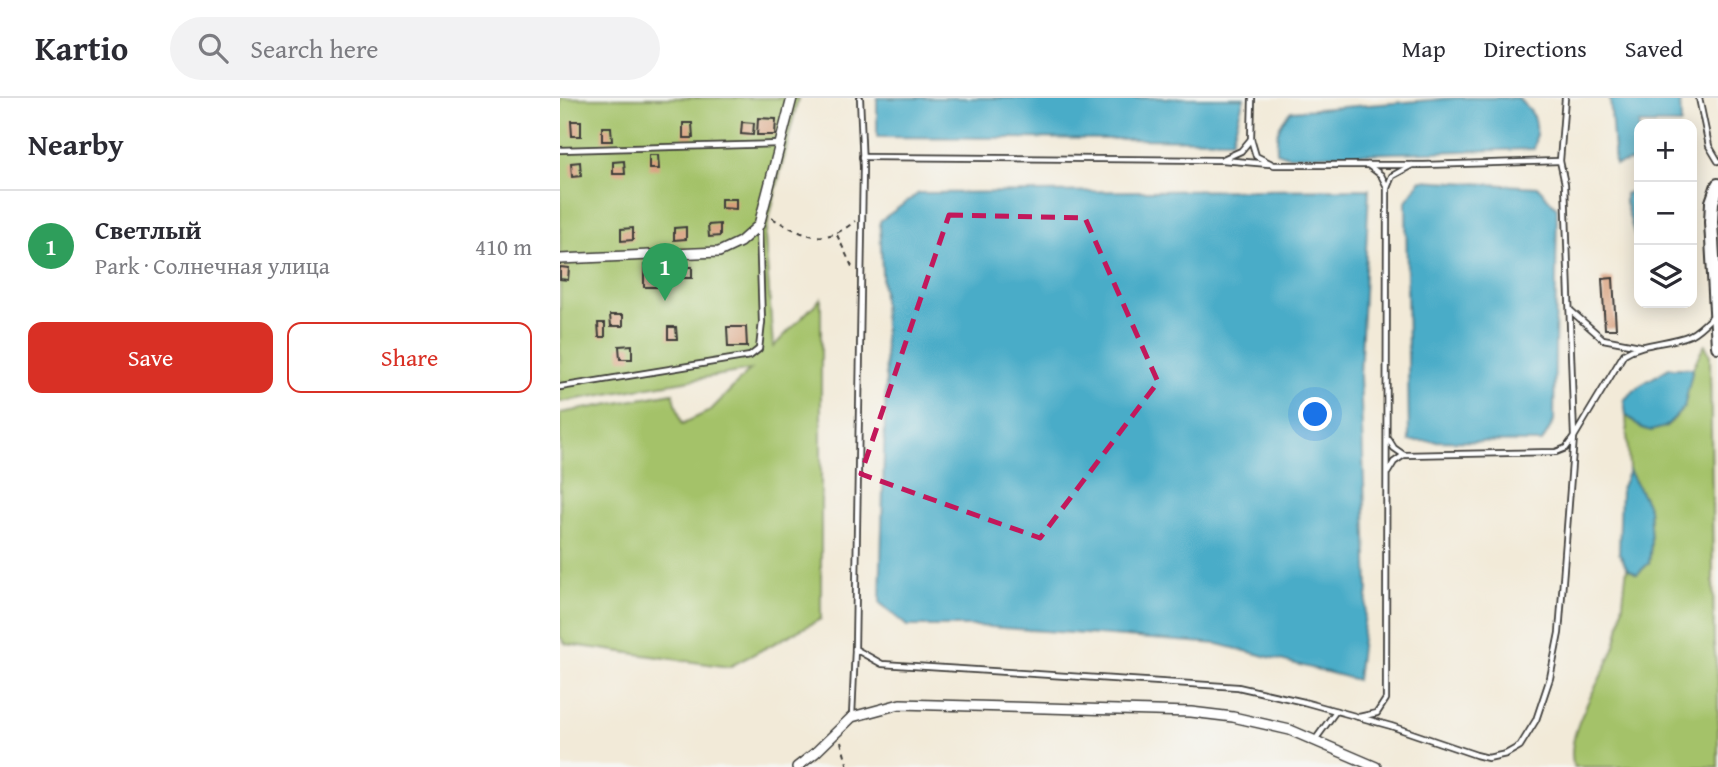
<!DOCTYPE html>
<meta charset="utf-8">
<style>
body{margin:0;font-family:"Gentium Book Plus",serif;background:#f2f2f3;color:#2b2b33}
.controls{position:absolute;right:21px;top:21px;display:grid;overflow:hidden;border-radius:14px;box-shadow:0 4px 18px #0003}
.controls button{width:63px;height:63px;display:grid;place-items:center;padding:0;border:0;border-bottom:2px solid #e1e1e2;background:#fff;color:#2b2b33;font:35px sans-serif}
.you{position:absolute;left:756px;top:317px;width:24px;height:24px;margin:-18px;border:5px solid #fff;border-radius:50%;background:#1a73e8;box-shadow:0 0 0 10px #1a73e833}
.badge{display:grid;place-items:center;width:46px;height:46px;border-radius:50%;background:#d93025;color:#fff;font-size:23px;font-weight:700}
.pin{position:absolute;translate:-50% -58px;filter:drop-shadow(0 2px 4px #0008)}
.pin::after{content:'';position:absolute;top:37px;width:24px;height:21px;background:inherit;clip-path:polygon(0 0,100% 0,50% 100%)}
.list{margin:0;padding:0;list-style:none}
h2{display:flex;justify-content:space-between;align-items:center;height:91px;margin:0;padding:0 28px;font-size:30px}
h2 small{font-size:23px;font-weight:400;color:#7c7c81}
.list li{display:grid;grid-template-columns:46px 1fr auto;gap:21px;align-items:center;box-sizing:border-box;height:112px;padding:0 28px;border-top:2px solid #e1e1e2}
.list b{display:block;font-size:26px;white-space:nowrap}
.list p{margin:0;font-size:23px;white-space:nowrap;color:#7c7c81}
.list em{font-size:23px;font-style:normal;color:#7c7c81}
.actions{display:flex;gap:14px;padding:21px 28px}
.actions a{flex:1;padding:16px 0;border:2px solid #d93025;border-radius:14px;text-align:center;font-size:24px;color:#d93025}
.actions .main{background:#d93025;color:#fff}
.icon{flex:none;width:38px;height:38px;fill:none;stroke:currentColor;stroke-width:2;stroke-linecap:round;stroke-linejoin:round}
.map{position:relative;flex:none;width:1158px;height:669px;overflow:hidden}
header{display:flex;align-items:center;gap:42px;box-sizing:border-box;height:98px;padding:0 35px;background:#fff;border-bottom:2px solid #e1e1e2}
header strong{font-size:33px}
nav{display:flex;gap:38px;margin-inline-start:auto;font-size:24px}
.search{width:490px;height:63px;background:#f2f2f3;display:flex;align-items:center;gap:18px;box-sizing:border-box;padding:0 24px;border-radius:38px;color:#7c7c81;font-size:26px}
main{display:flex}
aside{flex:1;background:#fff}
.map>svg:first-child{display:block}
.green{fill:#a4c269;stroke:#606f42;stroke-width:2}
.water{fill:#48acc8;stroke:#326472;stroke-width:2}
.building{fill:#d59872}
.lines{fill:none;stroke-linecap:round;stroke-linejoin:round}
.lane-casing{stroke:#3c3b38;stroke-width:8}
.street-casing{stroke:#3c3b38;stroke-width:12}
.secondary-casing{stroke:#3c3b38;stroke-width:16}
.path{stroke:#3c3b38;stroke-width:2;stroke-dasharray:5 5;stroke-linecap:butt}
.lane{stroke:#fff;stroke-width:4.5}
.street{stroke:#fff;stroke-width:9}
.secondary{stroke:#fff;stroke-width:12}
.marked{fill:none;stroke:#c2185b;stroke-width:5;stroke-dasharray:14 9;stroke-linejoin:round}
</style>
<header>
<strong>Kartio</strong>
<div class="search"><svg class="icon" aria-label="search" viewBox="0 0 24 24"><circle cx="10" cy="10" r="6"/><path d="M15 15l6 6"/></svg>Search here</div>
<nav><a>Map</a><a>Directions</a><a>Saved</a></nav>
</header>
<main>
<aside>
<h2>Nearby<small></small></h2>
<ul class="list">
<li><span class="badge" style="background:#2e9e5b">1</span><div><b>Светлый</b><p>Park · Солнечная улица</p></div><em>410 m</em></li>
</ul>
<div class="actions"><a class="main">Save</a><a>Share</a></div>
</aside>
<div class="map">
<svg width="1158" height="669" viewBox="0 0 1158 669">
<rect width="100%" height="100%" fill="#f6f6f2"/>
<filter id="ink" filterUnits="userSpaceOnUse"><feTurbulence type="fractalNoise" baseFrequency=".0143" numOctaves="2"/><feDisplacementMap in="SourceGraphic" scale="14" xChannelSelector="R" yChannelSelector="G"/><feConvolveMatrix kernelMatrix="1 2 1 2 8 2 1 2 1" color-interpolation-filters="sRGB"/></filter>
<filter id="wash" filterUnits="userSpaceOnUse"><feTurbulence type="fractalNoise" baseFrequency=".00686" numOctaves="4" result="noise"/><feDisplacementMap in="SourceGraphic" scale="28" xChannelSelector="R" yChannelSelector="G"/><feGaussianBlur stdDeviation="1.57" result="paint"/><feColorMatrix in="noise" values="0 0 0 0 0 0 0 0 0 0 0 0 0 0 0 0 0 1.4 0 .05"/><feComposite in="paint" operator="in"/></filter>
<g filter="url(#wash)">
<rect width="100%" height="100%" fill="#f2ead8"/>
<g class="green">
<path d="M0,0H238L205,138L213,249L261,200V521L169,569L6,546L0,539V315L113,295L122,326L150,313L190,272L0,304Z"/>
<path d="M1145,247L1150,257L1154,546L1158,583V669H1014C1002,635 1045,579 1055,547C1063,523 1063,495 1067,470L1077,476L1089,465L1091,445L1089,410L1069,372L1066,317L1077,326L1105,329C1128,311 1125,299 1132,273C1135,264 1140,255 1145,247Z"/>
</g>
<g class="water">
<path d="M317,0H684L672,42L317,39Z"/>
<path d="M897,0H958C979,18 978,26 974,51L728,58L717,54C716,35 718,27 731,13Z"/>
<path d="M1050,0H1120L1121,26H1079V61L1055,67Z"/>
<path d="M861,82L978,89L997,110L994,323L982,344L849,343L846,103Z"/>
<path d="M1079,90V152L1065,104V96Z"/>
<path d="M809,91L800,278L808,491L797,582L658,546L417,528H347L320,505L326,281L320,123L359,95Z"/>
<path d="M1109,270H1133L1124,310L1105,329L1091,333L1082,330L1066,317L1064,302L1079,288Z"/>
<path d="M1069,372L1089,410L1091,445L1089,465L1077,476L1067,470L1059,455L1061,391Z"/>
</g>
<g id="blocks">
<g class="building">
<path d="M198,20L216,21L215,37H197Z"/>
<path d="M11,23H21V38H12Z"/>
<path d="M182,24L194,25L193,37L181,36Z"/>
<path d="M123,25H132L133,40H123Z"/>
<path d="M42,29H51L52,43H42Z"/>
<path d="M89,57H98L99,71H89Z"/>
<path d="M64,63L65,76H53V64Z"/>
<path d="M20,64L21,78L12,79L11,65Z"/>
<path d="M161,101H176V111L161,110Z"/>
<path d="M160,126V138L149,139L148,127Z"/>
<path d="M126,129V141L114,142V130Z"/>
<path d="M73,130V142L61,143V131Z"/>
<rect x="84" y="167" width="19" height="22"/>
<path d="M0,169L9,170L8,182L0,181Z"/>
<rect x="112" y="169" width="20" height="11"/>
<path d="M1053,180L1056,231H1045L1042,181Z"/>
<path d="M50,217H63V228H51Z"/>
<path d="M38,225H45V239H39Z"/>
<path d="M108,229H116L117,241H108Z"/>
<path d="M167,229H186L187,249H168Z"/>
<path d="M72,247V261H60L59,248Z"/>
</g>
</g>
</g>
<g filter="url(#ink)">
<use href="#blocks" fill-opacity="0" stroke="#3c3b38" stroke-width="2"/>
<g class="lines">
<g class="lane-casing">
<g id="lane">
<path d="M692,0L691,41L696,58L714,67H864L1000,63"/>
<path d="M1139,0L1149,48L1158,63"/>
<path d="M0,52L218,46"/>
<path d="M302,59L661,62L681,53L691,41"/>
<path d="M662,62L709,66"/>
<path d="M808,67L821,77L827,89"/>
<path d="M1010,212L1043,241L1080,248"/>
<path d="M0,289L190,258L199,251L202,224L199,128"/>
<path d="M829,342L834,350L844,357L996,354L1006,350L1014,339L1005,86L1000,63L1005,0"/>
<path d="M828,374L834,364L844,357"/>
<path d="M295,551L322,566L678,589L744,604L831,628L916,657L928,660L946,656L960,648L976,622L990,580L999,535L1014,339L1064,256C1084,244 1109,246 1130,237C1138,233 1146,225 1152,219"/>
<path d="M292,618L295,551L303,69L300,0"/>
<path d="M799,619L817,615L826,601L827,90L832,78L852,67"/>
<path d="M755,642L776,613"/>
</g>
</g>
<g class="street-casing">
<g id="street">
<path d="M0,161L159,154L180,144L199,127L232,0"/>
<path d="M237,669L255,655L292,619L340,606L631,614L673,619L730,632L816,669"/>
</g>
</g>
<g class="secondary-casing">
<path id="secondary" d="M1158,87L1152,104L1151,124L1158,248"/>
</g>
<g class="path">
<path d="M212,120C244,138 264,149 295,123"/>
<path d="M277,137L294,173"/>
<path d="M281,644L288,669"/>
</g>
<use href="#lane" class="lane"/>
<use href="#street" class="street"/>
<use href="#secondary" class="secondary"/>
</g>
</g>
<path class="marked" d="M389,117L525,120L598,284L480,440L301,376Z"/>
</svg>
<div class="controls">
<button>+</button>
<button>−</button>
<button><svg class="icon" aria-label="layers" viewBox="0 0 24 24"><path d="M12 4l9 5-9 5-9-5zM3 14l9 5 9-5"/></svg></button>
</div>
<div class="you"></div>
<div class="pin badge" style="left:105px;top:203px;background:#2e9e5b">1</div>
</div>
</main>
